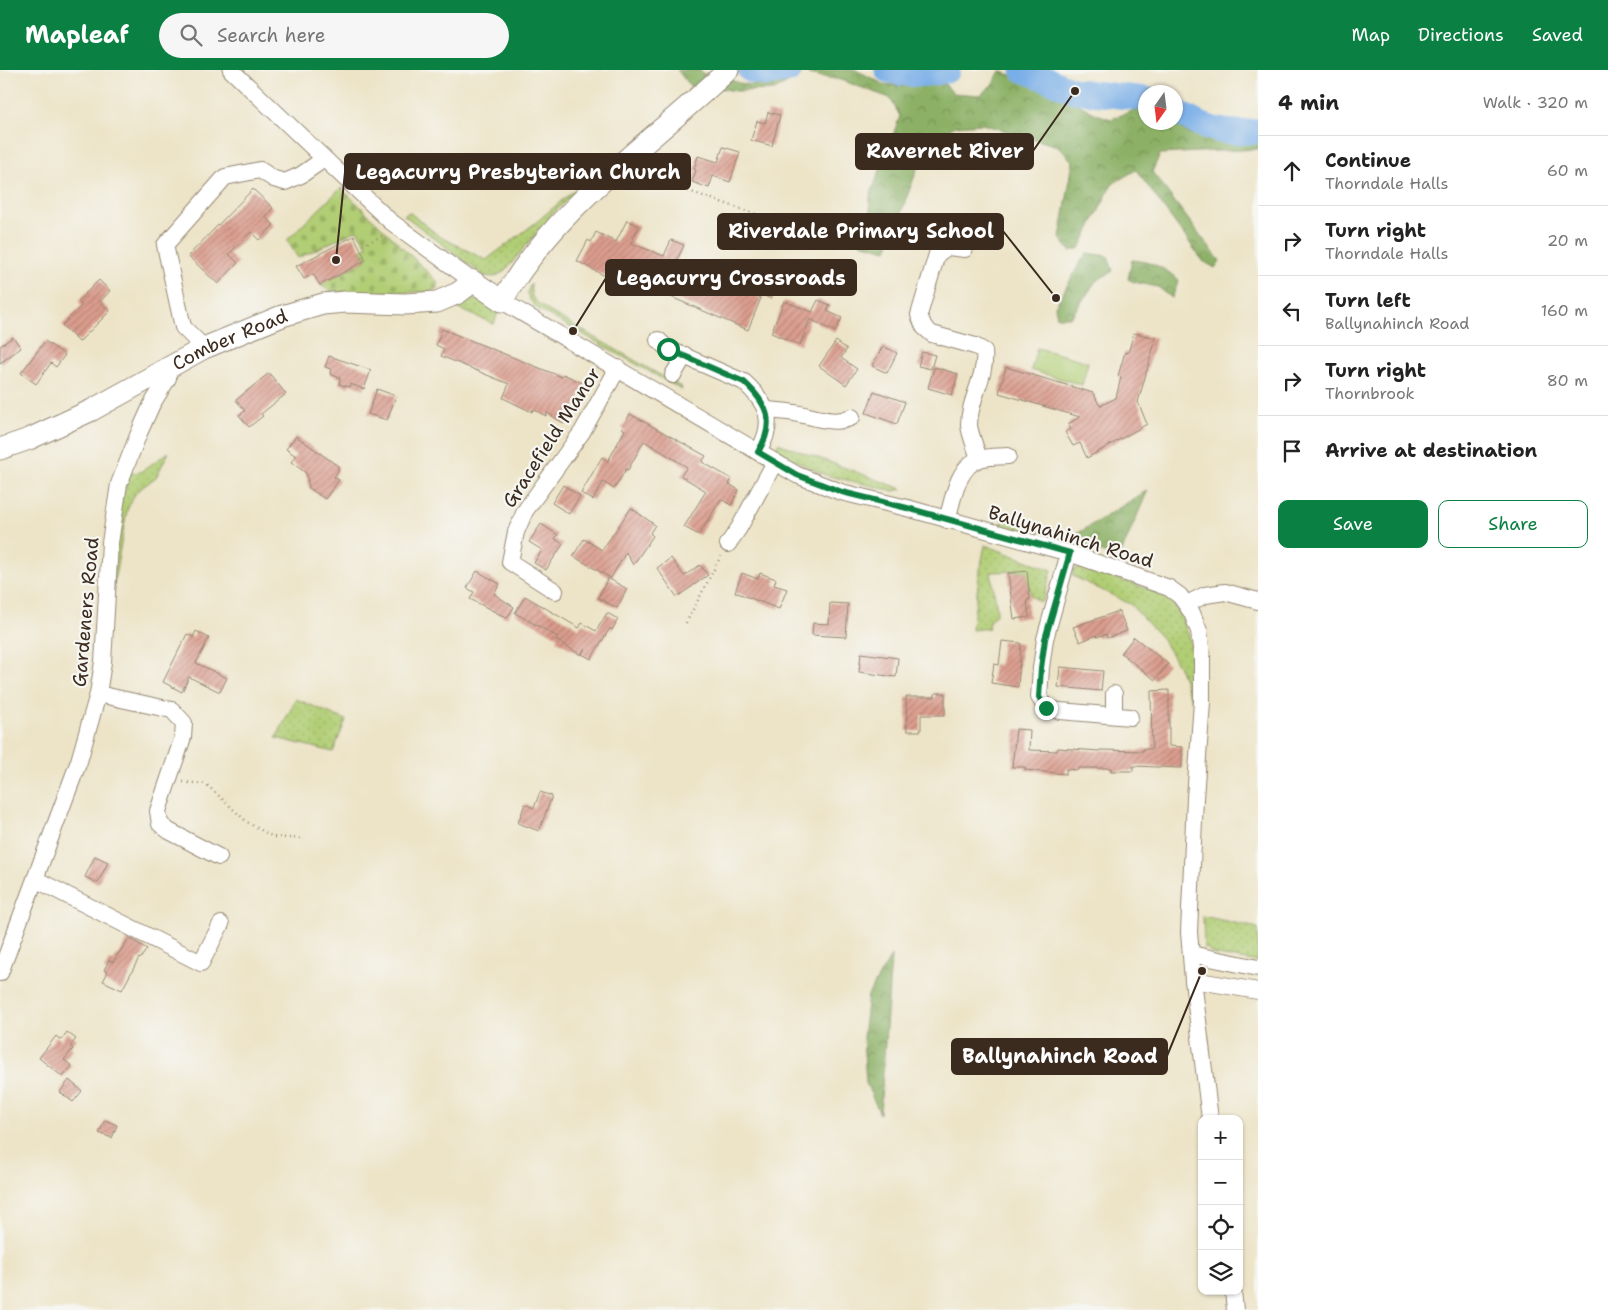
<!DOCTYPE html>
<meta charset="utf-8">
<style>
body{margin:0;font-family:"Shantell Sans",sans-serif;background:#f6f6f6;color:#222}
.controls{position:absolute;right:15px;bottom:15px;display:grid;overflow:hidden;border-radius:10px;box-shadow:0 1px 4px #0004}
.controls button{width:45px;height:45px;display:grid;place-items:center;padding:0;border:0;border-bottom:1px solid #e0e0e0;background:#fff;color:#222;font:25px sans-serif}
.compass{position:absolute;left:1138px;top:15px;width:45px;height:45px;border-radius:50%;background:#fff;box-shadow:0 1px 4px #0004;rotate:194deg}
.stop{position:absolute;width:15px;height:15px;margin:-11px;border:4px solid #0b8043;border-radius:50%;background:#fff}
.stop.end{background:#0b8043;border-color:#fff;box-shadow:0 1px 5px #0008}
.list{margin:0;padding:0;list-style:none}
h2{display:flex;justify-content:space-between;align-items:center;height:65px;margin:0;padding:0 20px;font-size:21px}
h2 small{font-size:16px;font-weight:400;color:#767676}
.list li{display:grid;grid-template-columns:32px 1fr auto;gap:15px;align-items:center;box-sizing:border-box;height:70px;padding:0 20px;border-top:1px solid #e0e0e0}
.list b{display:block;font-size:19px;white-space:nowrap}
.list p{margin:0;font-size:16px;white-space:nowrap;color:#767676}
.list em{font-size:16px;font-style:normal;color:#767676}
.actions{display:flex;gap:10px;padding:15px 20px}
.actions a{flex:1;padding:11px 0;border:1px solid #0b8043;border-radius:10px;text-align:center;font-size:18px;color:#0b8043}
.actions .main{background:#0b8043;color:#fff}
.icon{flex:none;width:28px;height:28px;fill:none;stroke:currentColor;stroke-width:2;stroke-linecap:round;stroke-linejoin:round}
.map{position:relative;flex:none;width:1258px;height:1240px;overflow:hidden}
header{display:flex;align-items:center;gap:30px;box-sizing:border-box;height:70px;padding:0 25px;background:#0b8043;color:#fff}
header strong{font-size:24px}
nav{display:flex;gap:28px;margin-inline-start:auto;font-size:18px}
.search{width:350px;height:45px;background:#f6f6f6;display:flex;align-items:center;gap:12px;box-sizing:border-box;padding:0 18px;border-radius:28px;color:#767676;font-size:19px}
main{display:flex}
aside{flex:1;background:#fff}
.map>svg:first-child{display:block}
.grass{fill:url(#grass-dots);stroke:#767c49}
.forest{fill:url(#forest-crowns);stroke:#646e42}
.cemetery{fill:url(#cemetery-stones);stroke:#767c49}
.park{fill:#b1ce74;stroke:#767c49}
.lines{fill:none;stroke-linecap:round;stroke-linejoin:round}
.river{stroke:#79aee7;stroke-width:25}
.building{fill:url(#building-hatch)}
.minor-casing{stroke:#948773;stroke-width:18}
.major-casing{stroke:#948773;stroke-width:23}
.path{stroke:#948773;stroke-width:2.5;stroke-dasharray:1 4;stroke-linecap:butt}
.minor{stroke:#fff;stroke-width:16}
.major{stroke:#fff;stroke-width:21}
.route{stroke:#0b8043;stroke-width:6}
.labels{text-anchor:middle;stroke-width:4.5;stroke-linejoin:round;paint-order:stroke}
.street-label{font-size:19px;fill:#3b2a1e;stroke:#f6f6f2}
.leader{fill:none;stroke:#3b2a1e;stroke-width:2}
.callout-dot{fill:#3b2a1e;stroke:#f6f6f2;stroke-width:2}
.callout{fill:#3b2a1e;stroke:#3b2a1e;stroke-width:2}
.callout-label{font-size:20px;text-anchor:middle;font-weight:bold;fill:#fff}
</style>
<header>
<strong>Mapleaf</strong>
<div class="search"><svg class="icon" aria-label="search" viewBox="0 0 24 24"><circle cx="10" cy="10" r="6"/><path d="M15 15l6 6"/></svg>Search here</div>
<nav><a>Map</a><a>Directions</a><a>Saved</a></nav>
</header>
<main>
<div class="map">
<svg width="1258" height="1240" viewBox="0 0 1258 1240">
<defs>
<pattern id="grass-dots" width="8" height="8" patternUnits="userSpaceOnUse" patternTransform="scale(1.25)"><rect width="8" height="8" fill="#b1ce74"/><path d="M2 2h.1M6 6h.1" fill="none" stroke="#99b164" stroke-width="1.8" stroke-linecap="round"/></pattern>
<pattern id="forest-crowns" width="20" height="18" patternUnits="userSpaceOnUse" patternTransform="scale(1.25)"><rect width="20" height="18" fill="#8cb166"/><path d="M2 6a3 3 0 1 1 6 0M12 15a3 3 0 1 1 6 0" fill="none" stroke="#749053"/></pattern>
<pattern id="cemetery-stones" width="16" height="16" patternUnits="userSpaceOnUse" patternTransform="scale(1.25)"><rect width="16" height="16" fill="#b1ce74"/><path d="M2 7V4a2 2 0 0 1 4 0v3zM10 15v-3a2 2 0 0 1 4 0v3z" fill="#99b164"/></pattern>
<pattern id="building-hatch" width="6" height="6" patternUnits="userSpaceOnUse" patternTransform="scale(1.25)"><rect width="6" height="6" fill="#db9d8e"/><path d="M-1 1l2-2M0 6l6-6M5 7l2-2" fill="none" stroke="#b38073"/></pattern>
</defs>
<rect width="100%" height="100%" fill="#f6f6f2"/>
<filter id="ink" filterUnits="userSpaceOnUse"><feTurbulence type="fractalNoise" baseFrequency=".02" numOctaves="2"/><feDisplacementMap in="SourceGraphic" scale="10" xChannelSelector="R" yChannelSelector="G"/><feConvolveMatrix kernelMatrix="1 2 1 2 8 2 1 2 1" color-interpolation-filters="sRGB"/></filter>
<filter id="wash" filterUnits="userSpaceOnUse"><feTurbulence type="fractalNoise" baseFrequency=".0096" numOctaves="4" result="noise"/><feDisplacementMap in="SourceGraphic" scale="20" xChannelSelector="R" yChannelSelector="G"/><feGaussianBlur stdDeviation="1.12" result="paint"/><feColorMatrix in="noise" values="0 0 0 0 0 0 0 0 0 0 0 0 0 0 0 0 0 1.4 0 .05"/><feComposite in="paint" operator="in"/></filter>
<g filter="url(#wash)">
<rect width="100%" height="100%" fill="#ede4c8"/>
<g class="grass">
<path d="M611,89L551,145L505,201L494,207L484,206L404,145L409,142L439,166L486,190L534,154Z"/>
<path d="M531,213C530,230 534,230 547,240L681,317L682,320L538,239L530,230L527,223Z"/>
<path d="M475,229L495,235L498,242L494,254L457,238L464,231Z"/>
<path d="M778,373L902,419L894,421L825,405L782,384L777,378Z"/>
<path d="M169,382L156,407L136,422L127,440L112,523V471L127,404L140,402Z"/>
<path d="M1004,449L1064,469L1057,472L1001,454Z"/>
<path d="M985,475L1052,500L1043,530L1040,532L1031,526L1026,501L991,502L997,540L996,545L990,549L989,558L972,560L980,500Z"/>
<path d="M1082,497L1163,524L1179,541L1190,569L1193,612L1191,630L1179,597L1161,567L1130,534L1073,506V500Z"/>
<path d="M296,629L346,650L333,682L276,668Z"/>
<path d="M1203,846L1258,858V892L1212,884L1207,878H1204Z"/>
</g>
<g class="forest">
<path d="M677,0H699L708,7L695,22Z"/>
<path d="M820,0H856L883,14L904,16L942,11L953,23L980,25L993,14L1000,1L1055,21L1094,43L1111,49L1135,40H1145L1146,52L1172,53L1190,64L1233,70L1258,67V79L1160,84L1152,102L1220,191L1215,198L1203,191L1136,100L1112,114L1080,178L1070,181L1060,168L1073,92L1058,76L982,54L956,56L928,70L887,180L860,173L871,156L870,127L900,46L890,28L841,10L808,4Z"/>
<path d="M801,6L774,20L736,21L718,18L728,9L742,14L772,16Z"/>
<path d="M1087,183L1108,186L1113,201L1096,211L1071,247H1057L1055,236C1067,219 1074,200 1087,183Z"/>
<path d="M1132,190C1153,192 1163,197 1179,210L1172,228L1158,217L1134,212L1128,209Z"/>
<path d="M1148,420L1119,488L1067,470Z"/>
<path d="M891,886V887L880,1044L866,1013L863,967L868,925Z"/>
</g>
<path class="cemetery" d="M341,118L439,213L437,218L430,222H342L330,221L320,215L366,190L361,180L367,176L357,160L298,188L287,170Z"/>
<path class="park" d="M1037,278L1088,292L1082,315L1031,300Z"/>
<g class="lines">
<g class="river">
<path d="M750,0L767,4L790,0"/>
<path d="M887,0C907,6 927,6 948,0"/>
<path d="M1023,0L1075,21L1146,29"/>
<path d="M1176,41C1203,59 1225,65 1258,61"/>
</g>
</g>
<g id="blocks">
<g class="building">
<path d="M768,42L780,45L772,76L751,70L757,51L765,53Z"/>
<path d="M723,77L740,82L730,112L713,106L709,118L692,112L696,100L694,99L698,86L718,92Z"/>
<path d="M253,119L273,138L265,147L274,155L259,170L251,162L229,184L238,193L218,214L188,186Z"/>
<path d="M627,150L639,156L631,173L664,186L671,170L684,175L676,192L711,207L719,190L731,196L724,212L761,228L748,260L608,200L605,206L577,191L588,170L591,172L596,162L616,172Z"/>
<path d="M354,166L366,190L320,215L313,204L304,209L296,196Z"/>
<path d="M765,208L778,214L771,229L758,223Z"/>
<path d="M99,210L110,221L100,232L110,241L79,272L62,255L82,235L78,231Z"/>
<path d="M818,230L830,235L827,241L842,248L835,262L810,249L800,275L771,263L784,231L812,242Z"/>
<path d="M442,259L562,307L563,304L585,314L575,337L565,354L547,343L546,346L533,339L532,342L503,328L509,314L441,286L444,279L436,275Z"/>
<path d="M1134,263L1156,268L1138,332L1147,354L1087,388L1080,373L1073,376L1065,362L1071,359L1068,354L1080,347L999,323L1006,297L1093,323L1100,336L1116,328L1121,307L1118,306L1125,282L1128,283Z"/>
<path d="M13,267L21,278L0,293V276Z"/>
<path d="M45,271L65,285L56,297L51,293L36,314L21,303Z"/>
<path d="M836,271L847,279L841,288L857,299L846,315L819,296Z"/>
<path d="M883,276L897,283L887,303L872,296Z"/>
<path d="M922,282L935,285L931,299L918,296Z"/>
<path d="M329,286L371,300L364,319L350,314L349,317L339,314L340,308L330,304L331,299L325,297Z"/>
<path d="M934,297L958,304L952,325L928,318Z"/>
<path d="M269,303L286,324L261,344L263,346L249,357L239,345L245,341L236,330Z"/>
<path d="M377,319L396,326L387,350L368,344Z"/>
<path d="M874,321L905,332L897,354L866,343Z"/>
<path d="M630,344L706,386L702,392L732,409L729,414L739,420L731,435L721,429L699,465L684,457L706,421L681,406L687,397L644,371L628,400L626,399L614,419L603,412L593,430L581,423L602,387L608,391L625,360L622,358Z"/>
<path d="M296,366L338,396V401L334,407L339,410L325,429L309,418L306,403L291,392L296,386L286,379Z"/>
<path d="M563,415L580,426L569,444L552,433Z"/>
<path d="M631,438L655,455L650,463L653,466L633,495L626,482L611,508L573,486L584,469L602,480Z"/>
<path d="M541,454L558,465L555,469L563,474L546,500L534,493L542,480L529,472Z"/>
<path d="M671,488L684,506L700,495L708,505L677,527L657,498Z"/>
<path d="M477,501L500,514L494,524L514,537L507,548L470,529L474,522L467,518Z"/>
<path d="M1027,501L1030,529L1027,530L1029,547L1014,549L1008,503Z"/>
<path d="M742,503L758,509L760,503L776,509L774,515L787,519L779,539L735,522Z"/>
<path d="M608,508L627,519L617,538L598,528Z"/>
<path d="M525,526L579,558L582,553L596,561L607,543L618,549L612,560L610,558L591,589L582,584L585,578L581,585L556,570L558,567L515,543Z"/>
<path d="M830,533L848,534L846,567L812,565L813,553L829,554Z"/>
<path d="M1119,541L1127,561L1107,568L1106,564L1097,567L1096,565L1080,572L1073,557Z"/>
<path d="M196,561L209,568L196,593L227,608L220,622L189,607L182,622L163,612L187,564L193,567Z"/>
<path d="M1134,567L1168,594L1155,610L1121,583Z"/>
<path d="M1002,571L1021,573L1018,617L991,613L994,594L999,595Z"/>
<path d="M861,583L898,588L896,607L859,602Z"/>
<path d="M1060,597L1103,601L1101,621L1058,617Z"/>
<path d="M1169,620V676L1182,677V698L1133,696V701H1111V698H1078V700L1066,699V704L1025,700V697H1012L1016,659L1030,660L1029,680L1057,681L1058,678L1099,681L1100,680L1143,681V679H1152L1151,621Z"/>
<path d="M935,623H945V645H921V661H907L906,627H935Z"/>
<path d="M540,722L552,726L539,761L518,753L525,734L534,738Z"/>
<path d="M95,786L108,792L98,813L85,807Z"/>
<path d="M129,868L147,879L140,889L139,888L122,920L103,911L108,902L104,900L109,890L113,892Z"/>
<path d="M67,962L76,969L70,976L73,979L64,990L72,996L63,1007L39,988L56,966L61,970Z"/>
<path d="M69,1010L82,1021L73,1032L60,1022Z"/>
<path d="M105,1050L117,1055L112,1068L99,1063Z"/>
</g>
</g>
</g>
<g filter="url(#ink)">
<use href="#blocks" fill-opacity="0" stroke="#948773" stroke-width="1"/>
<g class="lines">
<g class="minor-casing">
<g id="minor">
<path d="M231,0L390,151L471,210"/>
<path d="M965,179L948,177L937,184L919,245L924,257L932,264L975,276L984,281C987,306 969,329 969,355C970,365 976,378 979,389"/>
<path d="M502,231L797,405L841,422L907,438L1069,483L1169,518L1180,526L1192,543L1199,561L1202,586V632L1195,728L1189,862L1193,910L1210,1049"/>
<path d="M658,270L668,279L744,312C768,334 776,352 758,382"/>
<path d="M204,278L183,257L165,175L225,107L260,100L274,109L285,112L301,105L324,89"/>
<path d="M673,305L685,285"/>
<path d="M766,340C776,341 785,341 794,343C814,346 833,356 852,347"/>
<path d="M947,450C953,430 957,396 980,389C989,386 1000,387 1008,386"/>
<path d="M728,474L739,458L775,392"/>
<path d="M1069,483L1045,569L1041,598L1039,627L1046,638L1060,641L1130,647"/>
<path d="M555,521L510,492L516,462L525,441L582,362L618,298"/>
<path d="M1187,534L1205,525L1225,522L1258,531"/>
<path d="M98,624L172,640L184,653L183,667L158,741L160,754L169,761L219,787"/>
<path d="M1114,645V624"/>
<path d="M35,809L201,893L221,854"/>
<path d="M1191,884L1258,898"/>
<path d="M0,903L79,691L98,624L103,592L110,473L119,414L139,363L152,334L168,308L165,300"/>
<path d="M1193,910L1258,921"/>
<path d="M1233,1221L1235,1240"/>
</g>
</g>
<g class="major-casing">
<g id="major">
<path id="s1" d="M0,379L29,369L92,340L204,278L282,246L323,234L345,232L405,234L437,232L458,223L466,217L471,210L502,231C556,136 650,74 728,0"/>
</g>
</g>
<g class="path">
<path d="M636,103L852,177"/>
<path d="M363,175L384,165"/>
<path d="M686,553L721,486"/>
<path d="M183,712L206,714L247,752L273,767L304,769"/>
</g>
<use href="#minor" class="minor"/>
<use href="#major" class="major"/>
</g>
</g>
<g class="lines" filter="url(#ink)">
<path class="route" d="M668,279L744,312C768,334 776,353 758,382L797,405L842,422L907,438L1070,483L1045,569L1041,598L1039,627L1046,638"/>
</g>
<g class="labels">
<g class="street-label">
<text dy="7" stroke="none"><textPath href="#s1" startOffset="255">Comber Road</textPath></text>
<text transform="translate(551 367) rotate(-57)" y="7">Gracefield Manor</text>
<text transform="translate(1071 466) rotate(17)" y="7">Ballynahinch Road</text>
<text transform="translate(85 542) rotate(-85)" y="7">Gardeners Road</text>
</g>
</g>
<path class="leader" d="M1075 21L1033 81M336 190L345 102M1056 228L1003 161M573 261L606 208M1202 901L1167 986"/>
<g class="callout-dot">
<circle cx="1075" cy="21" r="5"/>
<circle cx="336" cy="190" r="5"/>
<circle cx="1056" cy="228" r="5"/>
<circle cx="573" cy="261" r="5"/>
<circle cx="1202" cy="901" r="5"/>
</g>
<g class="callout">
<rect x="856" y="64" width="177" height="35" rx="5"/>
<rect x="345" y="84" width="345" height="35" rx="5"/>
<rect x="718" y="144" width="285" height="35" rx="5"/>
<rect x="606" y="190" width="250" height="35" rx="5"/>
<rect x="952" y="969" width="215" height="35" rx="5"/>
</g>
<g class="callout-label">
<text x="945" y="88">Ravernet River</text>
<text x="518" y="109">Legacurry Presbyterian Church</text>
<text x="861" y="168">Riverdale Primary School</text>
<text x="731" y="215">Legacurry Crossroads</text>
<text x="1060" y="993">Ballynahinch Road</text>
</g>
</svg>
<div class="controls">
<button>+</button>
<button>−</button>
<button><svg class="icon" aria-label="locate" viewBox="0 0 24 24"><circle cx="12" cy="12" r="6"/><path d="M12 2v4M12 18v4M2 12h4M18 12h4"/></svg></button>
<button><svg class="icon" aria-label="layers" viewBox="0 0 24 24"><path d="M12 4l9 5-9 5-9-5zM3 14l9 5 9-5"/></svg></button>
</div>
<svg class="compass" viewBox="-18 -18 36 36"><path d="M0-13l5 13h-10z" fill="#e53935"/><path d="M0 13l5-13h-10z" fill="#767676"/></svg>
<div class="stop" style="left:668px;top:279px"></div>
<div class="stop end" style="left:1046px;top:638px"></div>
</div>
<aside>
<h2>4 min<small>Walk · 320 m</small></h2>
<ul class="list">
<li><svg class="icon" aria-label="ahead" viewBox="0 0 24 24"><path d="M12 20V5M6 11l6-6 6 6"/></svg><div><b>Continue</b><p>Thorndale Halls</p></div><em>60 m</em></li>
<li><svg class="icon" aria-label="right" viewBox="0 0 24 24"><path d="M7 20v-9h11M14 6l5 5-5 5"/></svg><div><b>Turn right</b><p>Thorndale Halls</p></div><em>20 m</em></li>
<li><svg class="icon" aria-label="left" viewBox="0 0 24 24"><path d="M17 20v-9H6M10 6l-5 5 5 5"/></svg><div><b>Turn left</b><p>Ballynahinch Road</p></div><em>160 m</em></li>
<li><svg class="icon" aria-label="right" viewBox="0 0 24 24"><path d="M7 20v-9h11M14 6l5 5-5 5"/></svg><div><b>Turn right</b><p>Thornbrook</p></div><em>80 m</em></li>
<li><svg class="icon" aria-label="arrive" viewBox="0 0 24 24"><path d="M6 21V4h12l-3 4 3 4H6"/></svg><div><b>Arrive at destination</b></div></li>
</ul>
<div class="actions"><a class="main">Save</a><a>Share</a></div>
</aside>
</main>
